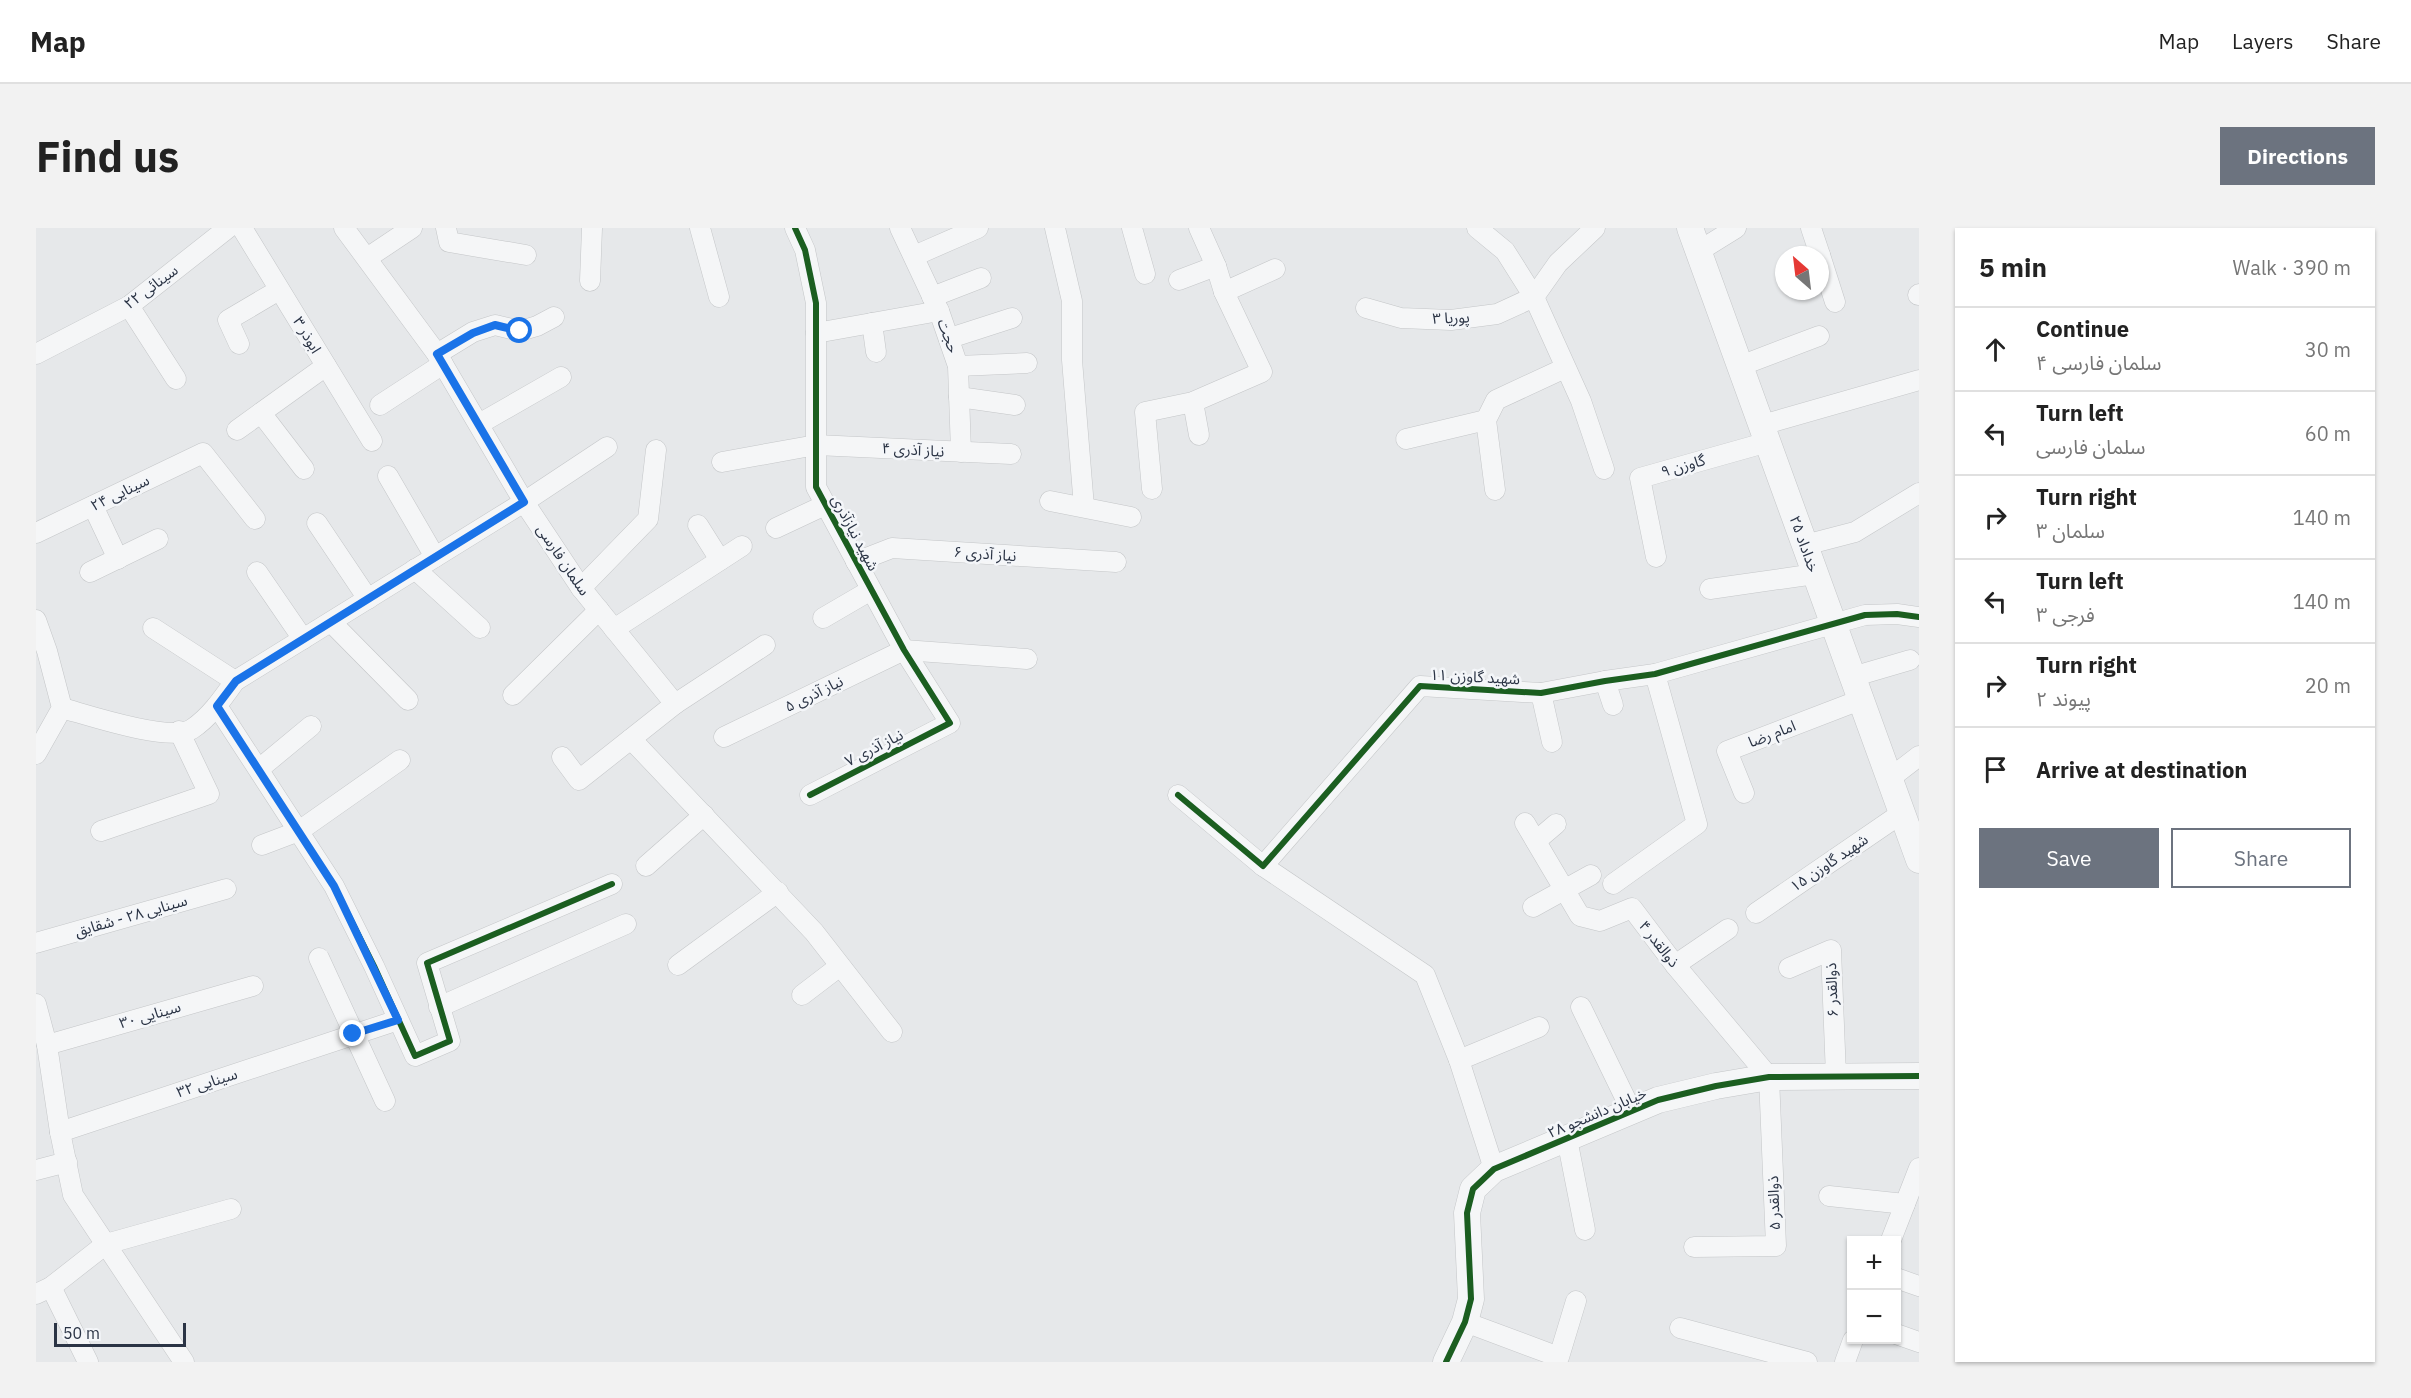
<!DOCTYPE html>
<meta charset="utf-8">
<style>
body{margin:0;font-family:"IBM Plex Sans","Noto Sans Arabic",sans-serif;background:#f2f2f2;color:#222}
.controls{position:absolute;right:18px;bottom:18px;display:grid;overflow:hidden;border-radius:0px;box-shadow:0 2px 4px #0004}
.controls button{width:54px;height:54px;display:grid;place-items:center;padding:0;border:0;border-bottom:2px solid #e0e0e0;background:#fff;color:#222;font:30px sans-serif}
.compass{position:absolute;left:1739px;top:18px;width:54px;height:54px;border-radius:50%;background:#fff;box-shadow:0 2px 4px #0004;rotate:332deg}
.scale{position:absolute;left:18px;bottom:15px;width:132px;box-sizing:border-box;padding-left:6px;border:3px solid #2b3445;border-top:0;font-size:16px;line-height:21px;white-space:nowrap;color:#2b3445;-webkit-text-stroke:4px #f4f6f9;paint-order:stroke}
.stop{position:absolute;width:18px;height:18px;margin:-14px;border:4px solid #1a73e8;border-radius:50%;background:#fff}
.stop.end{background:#1a73e8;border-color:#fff;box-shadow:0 2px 6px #0008}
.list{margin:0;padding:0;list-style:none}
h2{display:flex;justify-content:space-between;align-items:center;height:78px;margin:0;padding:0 24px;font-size:26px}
h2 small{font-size:20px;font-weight:400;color:#767676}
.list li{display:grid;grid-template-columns:39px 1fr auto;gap:18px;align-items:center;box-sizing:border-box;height:84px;padding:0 24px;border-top:2px solid #e0e0e0}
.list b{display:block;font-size:22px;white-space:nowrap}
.list p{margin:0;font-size:20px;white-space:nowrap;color:#767676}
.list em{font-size:20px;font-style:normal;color:#767676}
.actions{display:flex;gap:12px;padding:18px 24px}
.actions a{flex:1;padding:14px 0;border:2px solid #6c737f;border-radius:0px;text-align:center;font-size:21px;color:#6c737f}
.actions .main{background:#6c737f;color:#fff}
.icon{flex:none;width:33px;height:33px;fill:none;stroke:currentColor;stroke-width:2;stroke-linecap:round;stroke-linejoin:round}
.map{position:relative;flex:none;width:1883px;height:1134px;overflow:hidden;border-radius:0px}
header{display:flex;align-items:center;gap:36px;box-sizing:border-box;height:84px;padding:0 30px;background:#fff;border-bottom:2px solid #e0e0e0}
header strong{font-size:28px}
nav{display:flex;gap:33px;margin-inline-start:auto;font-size:21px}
.intro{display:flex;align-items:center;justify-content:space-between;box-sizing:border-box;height:144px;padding:0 36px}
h1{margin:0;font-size:42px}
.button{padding:15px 27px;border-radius:0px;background:#6c737f;color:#fff;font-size:21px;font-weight:700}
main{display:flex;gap:36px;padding:0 36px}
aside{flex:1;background:#fff;border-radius:0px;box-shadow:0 2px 4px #0004}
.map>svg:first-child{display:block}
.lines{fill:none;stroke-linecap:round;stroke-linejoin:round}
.minor-casing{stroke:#c4c6c8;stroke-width:21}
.tertiary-casing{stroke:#c4c6c8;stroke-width:27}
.minor{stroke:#f5f6f7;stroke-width:20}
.tertiary{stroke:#f5f6f7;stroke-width:26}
.cycleway-casing{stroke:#f4f6f9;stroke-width:10}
.cycleway{stroke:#1b5e20;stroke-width:6}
.route{stroke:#1a73e8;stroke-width:8}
.labels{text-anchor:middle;stroke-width:5;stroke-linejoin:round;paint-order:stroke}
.street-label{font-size:15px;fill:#2b3445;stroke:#f4f6f9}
</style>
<header>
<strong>Map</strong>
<nav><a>Map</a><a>Layers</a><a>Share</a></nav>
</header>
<div class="intro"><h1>Find us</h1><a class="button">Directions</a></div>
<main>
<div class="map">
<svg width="1883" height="1134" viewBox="0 0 1883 1134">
<rect width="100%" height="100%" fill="#e6e8ea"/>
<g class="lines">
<g class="minor-casing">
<g id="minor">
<path d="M206,0L336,213"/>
<path d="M308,0L401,126L488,274L545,360L639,476"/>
<path d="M410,0L413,14L490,27"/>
<path d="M664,0L683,69"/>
<path d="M759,0L769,22L780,75V259L868,422L914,495L774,567"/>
<path d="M864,0L903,83L922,138L925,224"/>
<path d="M1019,0L1036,73V132L1048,279"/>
<path d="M1096,0L1109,46"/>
<path d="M1441,0L1469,23L1498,69L1545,173L1568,241"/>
<path d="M1775,0L1784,27"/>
<path d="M1663,23L1700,0"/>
<path d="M1784,27L1799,74"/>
<path d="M878,28L942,0"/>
<path d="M331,30L376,0"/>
<path d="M1143,52L1180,38"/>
<path d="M554,53L556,0"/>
<path d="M1188,64L1239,41"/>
<path d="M1882,67L1883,66"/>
<path d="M896,69L945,50"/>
<path d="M93,78L140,151"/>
<path d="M1330,80L1365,90L1415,92L1461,86L1498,69L1522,35L1559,0"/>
<path d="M836,95L840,124"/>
<path d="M780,105L903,83"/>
<path d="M914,110L976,90"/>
<path d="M203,116L192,92L243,62"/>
<path d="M0,126L93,78L192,0"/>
<path d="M401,126L437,104L459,97L484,103L501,98L518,89"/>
<path d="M922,138L991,135"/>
<path d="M1704,138L1783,108"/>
<path d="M923,169L979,177"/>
<path d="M1157,174L1163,207"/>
<path d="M344,177L407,136"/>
<path d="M225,185L268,241"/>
<path d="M443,196L525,149"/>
<path d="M1726,197L1883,152"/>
<path d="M201,202L290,138"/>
<path d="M1370,211L1450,192"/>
<path d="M686,234L780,217L975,226"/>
<path d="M352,248L399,329"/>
<path d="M1116,261L1109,184L1157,174L1226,144L1188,64L1180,38L1163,0"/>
<path d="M1459,262L1450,192L1460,172L1529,140"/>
<path d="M1014,273L1095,289"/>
<path d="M57,278L82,331"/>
<path d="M281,295L332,371"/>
<path d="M662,297L684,332"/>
<path d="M740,300L789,277"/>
<path d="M0,305L167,225L219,291"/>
<path d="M1769,317L1819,304L1883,265"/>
<path d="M1620,329L1604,250L1732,214"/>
<path d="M820,334L856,320L1080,334"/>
<path d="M379,341L444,400"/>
<path d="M54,344L122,311"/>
<path d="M221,344L267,411"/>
<path d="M545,360L612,291L620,222"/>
<path d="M1674,361L1779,346"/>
<path d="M787,390L835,362"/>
<path d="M0,392L11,423L26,480L0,526"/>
<path d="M295,394L372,472"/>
<path d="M117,400L199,453"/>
<path d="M578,401L706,318"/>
<path d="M1816,449L1874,432"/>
<path d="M1569,453L1577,477"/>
<path d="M1505,465L1516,514"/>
<path d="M477,467L563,382"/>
<path d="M181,478L298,658L338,738L379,828L414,813L391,735L576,656"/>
<path d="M26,480C52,487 134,515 156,501C174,489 187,470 199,453L488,274L571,219"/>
<path d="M688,509L868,422L991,431"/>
<path d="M595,511L778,704L856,804"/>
<path d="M526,529L543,552L639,476L729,417"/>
<path d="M223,541L275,498"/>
<path d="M1853,551L1883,528"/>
<path d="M1708,565L1691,523L1824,472"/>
<path d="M1142,567L1227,638L1384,458L1505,465L1569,453L1619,446L1829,387L1861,386L1883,389"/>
<path d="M1489,595L1544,688L1564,693L1596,680L1639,737L1733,849L1740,1018L1658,1019"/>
<path d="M65,603L173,566L143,503"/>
<path d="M1500,613L1520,596"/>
<path d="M226,617L263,603L364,532"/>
<path d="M610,638L668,587"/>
<path d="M1227,638L1389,747L1423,832L1458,941"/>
<path d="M1577,656L1661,596L1619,446"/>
<path d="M1497,679L1555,647"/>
<path d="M1720,685L1866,585"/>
<path d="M0,715L190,661"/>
<path d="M283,730L349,873"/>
<path d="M642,737L742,664"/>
<path d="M1639,737L1692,701"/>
<path d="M1753,740L1795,722L1800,848"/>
<path d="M766,767L804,738"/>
<path d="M0,776L11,817L24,904L37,967L148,1134"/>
<path d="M403,779L590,696"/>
<path d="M1545,779L1595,882"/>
<path d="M11,817L217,758"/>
<path d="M1423,832L1503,799"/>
<path d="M24,904L362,792"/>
<path d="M1531,911L1549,1002"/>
<path d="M0,942L31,934"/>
<path d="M1793,968L1869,976"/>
<path d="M1855,1012L1883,940"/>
<path d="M1860,1050L1883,1058"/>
<path d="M15,1059L52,1134"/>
<path d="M0,1066L15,1059L70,1016L195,981"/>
<path d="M1429,1094L1523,1129L1540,1073"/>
<path d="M1644,1100L1771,1134"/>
<path d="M1860,1106L1883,1114"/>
<path d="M1809,1134L1817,1112"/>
</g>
</g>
<g class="tertiary-casing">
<g id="tertiary">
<path d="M1654,0L1883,632"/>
<path d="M1410,1134L1429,1094L1435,1071L1431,985L1437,961L1458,941L1622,872L1680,858L1733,849L1883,848"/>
</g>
</g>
<use href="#minor" class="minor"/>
<use href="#tertiary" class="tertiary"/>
<g class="cycleway-casing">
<g id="cycleway">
<path d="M759,0L769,22L780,75V259L868,422L914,495L774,567"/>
<path d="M181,478L298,658L338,738L379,828L414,813L391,735L576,656"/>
<path d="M1142,567L1227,638L1384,458L1505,465L1569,453L1619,446L1829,387L1861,386L1883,389"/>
<path d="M1410,1134L1429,1094L1435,1071L1431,985L1437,961L1458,941L1622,872L1680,858L1733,849L1883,848"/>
</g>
</g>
<use href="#cycleway" class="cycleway"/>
</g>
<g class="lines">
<path class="route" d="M317,806L362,792L298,658L181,478L200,453L488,274L401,126L437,105L459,97L484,103"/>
</g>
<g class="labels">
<g class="street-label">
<text transform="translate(115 59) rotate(-37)" y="5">سینائی ۲۲</text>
<text transform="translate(1415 90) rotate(-2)" y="5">پوریا ۳</text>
<text transform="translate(271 107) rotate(59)" y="5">ابوذر ۳</text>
<text transform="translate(912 108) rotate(70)" y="5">حجت</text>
<text transform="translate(877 222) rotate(3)" y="5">نیاز آذری ۴</text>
<text transform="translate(1647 238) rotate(-16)" y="5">گاوزن ۹</text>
<text transform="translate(84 265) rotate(-26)" y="5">سینایی ۲۴</text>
<text transform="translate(819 305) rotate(62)" y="5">شهید نیازآذری</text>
<text transform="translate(1768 316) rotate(70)" y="5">خداداد ۲۵</text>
<text transform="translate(949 326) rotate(4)" y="5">نیاز آذری ۶</text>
<text transform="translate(527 332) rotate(56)" y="5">سلمان فارسی</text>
<text transform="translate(1439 449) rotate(3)" y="5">شهید گاوزن ۱۱</text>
<text transform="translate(778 466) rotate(-26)" y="5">نیاز آذری ۵</text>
<text transform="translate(1736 506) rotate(-21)" y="5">امام رضا</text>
<text transform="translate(838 520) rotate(-27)" y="5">نیاز آذری ۷</text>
<text transform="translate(1793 635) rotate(-34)" y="5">شهید گاوزن ۱۵</text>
<text transform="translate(95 688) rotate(-16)" y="5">سینایی ۲۸ - شقایق</text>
<text transform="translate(1623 716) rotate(52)" y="5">ذوالقدر ۴</text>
<text transform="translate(1796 762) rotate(-92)" y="5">ذوالقدر ۶</text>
<text transform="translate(114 787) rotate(-16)" y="5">سینایی ۳۰</text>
<text transform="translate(171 855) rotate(-18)" y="5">سینایی ۳۲</text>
<text transform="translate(1561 885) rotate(-23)" y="5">خیابان دانشجو ۲۸</text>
<text transform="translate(1738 975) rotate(-92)" y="5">ذوالقدر ۵</text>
</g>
</g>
</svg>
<div class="controls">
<button>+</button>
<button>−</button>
</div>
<svg class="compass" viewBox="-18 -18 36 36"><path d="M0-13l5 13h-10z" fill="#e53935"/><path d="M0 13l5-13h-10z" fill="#767676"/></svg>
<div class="scale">50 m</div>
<div class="stop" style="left:484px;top:103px"></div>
<div class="stop end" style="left:317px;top:806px"></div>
</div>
<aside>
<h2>5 min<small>Walk · 390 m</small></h2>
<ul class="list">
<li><svg class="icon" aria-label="ahead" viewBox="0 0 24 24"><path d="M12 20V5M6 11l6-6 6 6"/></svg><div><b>Continue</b><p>سلمان فارسی ۴</p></div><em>30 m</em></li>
<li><svg class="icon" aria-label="left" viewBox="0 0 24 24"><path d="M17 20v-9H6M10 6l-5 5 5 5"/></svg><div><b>Turn left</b><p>سلمان فارسی</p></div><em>60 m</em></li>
<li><svg class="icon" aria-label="right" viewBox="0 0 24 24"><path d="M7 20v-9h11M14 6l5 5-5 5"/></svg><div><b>Turn right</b><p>سلمان ۳</p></div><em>140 m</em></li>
<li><svg class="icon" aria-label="left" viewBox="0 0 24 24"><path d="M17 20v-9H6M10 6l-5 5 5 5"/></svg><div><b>Turn left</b><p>فرجی ۳</p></div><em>140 m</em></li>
<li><svg class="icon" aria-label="right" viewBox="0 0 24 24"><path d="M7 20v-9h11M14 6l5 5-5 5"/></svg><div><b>Turn right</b><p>پیوند ۲</p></div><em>20 m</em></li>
<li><svg class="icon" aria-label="arrive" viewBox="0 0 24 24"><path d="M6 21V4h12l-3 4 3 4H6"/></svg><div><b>Arrive at destination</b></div></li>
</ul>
<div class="actions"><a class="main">Save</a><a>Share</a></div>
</aside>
</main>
